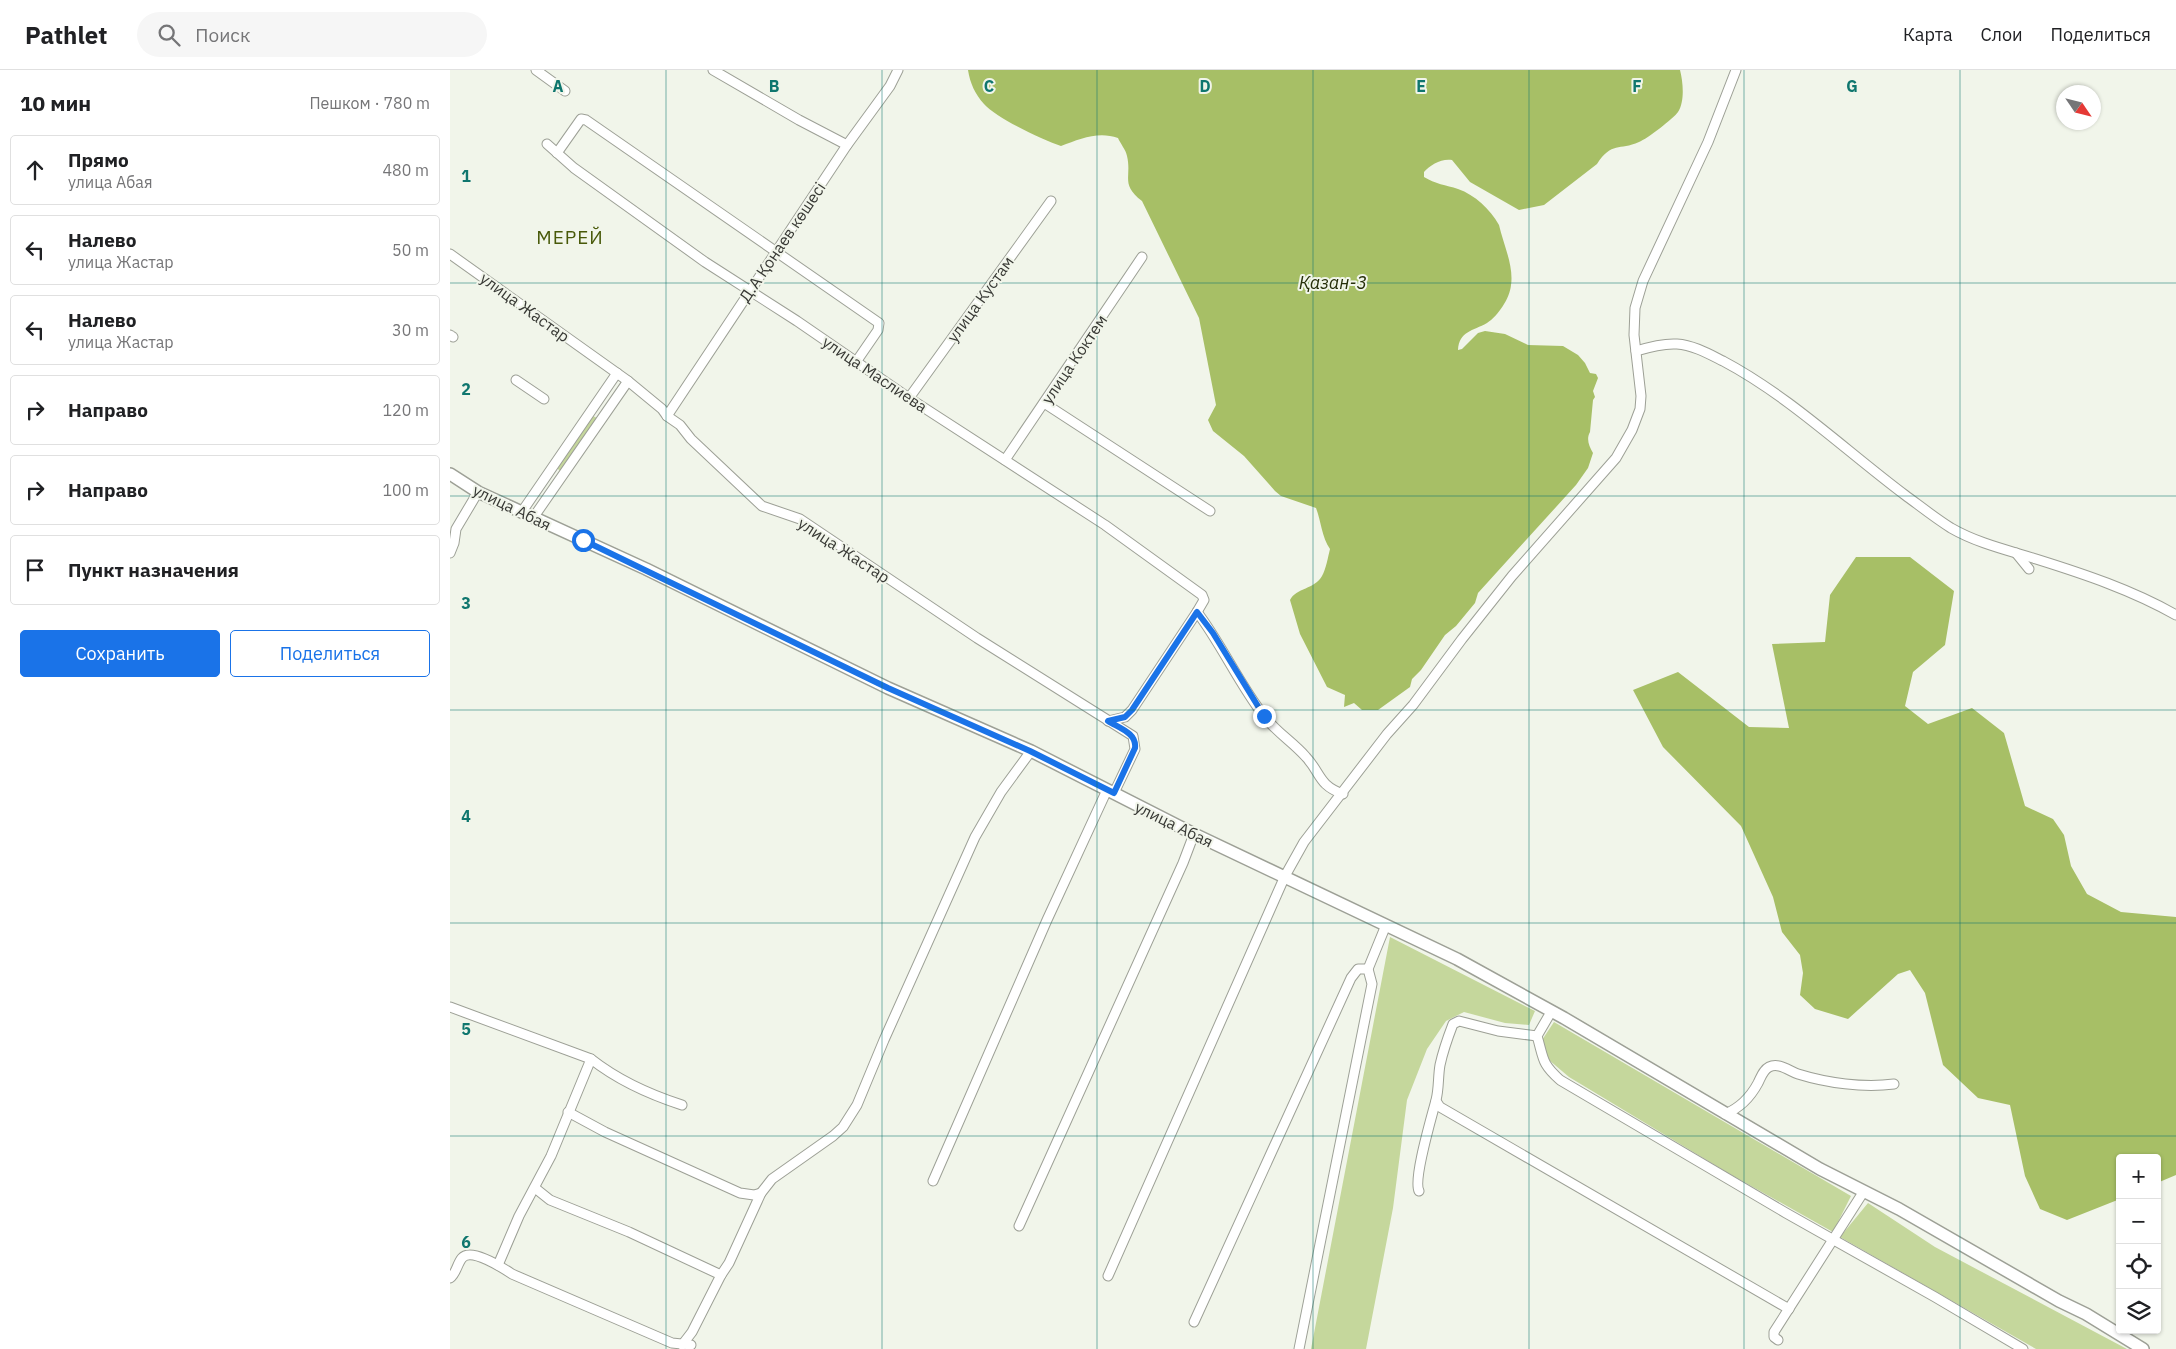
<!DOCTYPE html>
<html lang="ru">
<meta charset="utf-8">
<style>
body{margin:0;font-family:"IBM Plex Sans",sans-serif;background:#f6f6f6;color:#202124}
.controls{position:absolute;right:15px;bottom:15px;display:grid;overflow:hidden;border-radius:5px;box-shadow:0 1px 4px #0004}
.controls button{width:45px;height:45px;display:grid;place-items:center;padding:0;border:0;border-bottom:1px solid #e0e0e0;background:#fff;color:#202124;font:25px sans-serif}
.compass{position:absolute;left:1606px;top:15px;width:45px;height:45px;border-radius:50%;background:#fff;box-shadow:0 1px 4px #0004;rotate:125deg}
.stop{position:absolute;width:15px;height:15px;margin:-11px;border:4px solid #1a73e8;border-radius:50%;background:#fff}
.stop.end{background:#1a73e8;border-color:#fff;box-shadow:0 1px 5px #0008}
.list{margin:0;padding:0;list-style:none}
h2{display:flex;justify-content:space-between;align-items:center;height:65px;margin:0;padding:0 20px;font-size:21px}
h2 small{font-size:16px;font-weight:400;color:#757577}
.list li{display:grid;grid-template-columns:32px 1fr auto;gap:15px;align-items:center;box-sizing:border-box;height:70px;margin:0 10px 10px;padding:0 10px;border:1px solid #e0e0e0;border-radius:5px}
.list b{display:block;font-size:19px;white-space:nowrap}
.list p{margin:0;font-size:16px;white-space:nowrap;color:#757577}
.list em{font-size:16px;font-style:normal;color:#757577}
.actions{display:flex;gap:10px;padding:15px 20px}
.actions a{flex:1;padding:11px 0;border:1px solid #1a73e8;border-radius:5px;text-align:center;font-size:18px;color:#1a73e8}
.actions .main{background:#1a73e8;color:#fff}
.icon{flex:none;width:28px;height:28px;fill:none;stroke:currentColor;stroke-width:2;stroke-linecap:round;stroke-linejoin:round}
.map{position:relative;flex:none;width:1726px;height:1279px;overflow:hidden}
header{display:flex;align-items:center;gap:30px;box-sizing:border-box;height:70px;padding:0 25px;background:#fff;border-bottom:1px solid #e0e0e0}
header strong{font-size:24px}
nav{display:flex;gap:28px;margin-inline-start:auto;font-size:18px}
.search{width:350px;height:45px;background:#f6f6f6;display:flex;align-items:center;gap:12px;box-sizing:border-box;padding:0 18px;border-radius:28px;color:#757577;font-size:19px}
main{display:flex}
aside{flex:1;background:#fff}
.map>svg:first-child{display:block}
.green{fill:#c5d79c}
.water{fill:#a7bf66}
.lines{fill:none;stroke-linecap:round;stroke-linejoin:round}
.street-casing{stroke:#9da096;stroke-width:11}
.secondary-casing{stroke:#9da096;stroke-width:14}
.street{stroke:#fff;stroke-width:9}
.secondary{stroke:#fff;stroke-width:11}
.route{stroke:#1a73e8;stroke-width:6}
.grid{fill:none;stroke:#0f766e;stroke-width:1;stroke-opacity:0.55}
.labels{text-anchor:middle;stroke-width:4;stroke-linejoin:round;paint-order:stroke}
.street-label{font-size:16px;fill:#383935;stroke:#f1f5ea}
.water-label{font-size:18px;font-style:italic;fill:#262f09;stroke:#f1f5ea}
.quarter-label{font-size:19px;letter-spacing:1px;fill:#485909;stroke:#f1f5ea}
.grid-label{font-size:16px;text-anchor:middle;font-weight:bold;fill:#0f766e;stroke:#f1f5ea;stroke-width:4;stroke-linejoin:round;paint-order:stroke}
</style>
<header>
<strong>Pathlet</strong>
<div class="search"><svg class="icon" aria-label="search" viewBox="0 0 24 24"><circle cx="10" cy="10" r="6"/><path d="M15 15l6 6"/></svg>Поиск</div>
<nav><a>Карта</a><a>Слои</a><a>Поделиться</a></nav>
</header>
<main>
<aside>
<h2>10 мин<small>Пешком · 780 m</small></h2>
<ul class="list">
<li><svg class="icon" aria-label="ahead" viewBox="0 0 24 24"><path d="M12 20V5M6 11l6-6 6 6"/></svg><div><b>Прямо</b><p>улица Абая</p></div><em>480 m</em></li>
<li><svg class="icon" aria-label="left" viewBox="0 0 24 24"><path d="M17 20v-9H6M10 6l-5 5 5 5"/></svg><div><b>Налево</b><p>улица Жастар</p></div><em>50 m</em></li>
<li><svg class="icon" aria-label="left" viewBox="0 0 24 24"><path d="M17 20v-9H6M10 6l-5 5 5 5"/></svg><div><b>Налево</b><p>улица Жастар</p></div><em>30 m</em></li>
<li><svg class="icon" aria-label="right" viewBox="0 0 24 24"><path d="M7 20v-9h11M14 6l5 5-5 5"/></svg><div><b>Направо</b></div><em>120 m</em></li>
<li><svg class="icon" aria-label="right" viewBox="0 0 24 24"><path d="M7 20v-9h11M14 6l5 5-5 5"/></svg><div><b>Направо</b></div><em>100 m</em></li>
<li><svg class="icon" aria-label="arrive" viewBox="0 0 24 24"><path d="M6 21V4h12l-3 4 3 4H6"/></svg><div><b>Пункт назначения</b></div></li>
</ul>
<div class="actions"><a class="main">Сохранить</a><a>Поделиться</a></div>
</aside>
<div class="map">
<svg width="1726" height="1279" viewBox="0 0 1726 1279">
<rect width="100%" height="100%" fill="#f1f5ea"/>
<g class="green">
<path d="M143,346L147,348L110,401L107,398Z"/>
<path d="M940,867L1085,941L1079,955L1055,953L1014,942L996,951L977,979L957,1030L943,1138L916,1279H861Z"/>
<path d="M1104,952L1401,1126L1383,1162L1278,1103L1119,1007L1099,990L1092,970Z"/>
<path d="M1418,1133L1485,1177L1677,1279H1586L1390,1167Z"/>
</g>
<g class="water">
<path d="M518,0H1230C1233,12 1235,31 1228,42C1224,48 1197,69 1189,72C1169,81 1162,71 1147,94L1094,135L1069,140L1020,112L1002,90C992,88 980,95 974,102V107C985,114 996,115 1008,119C1025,125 1040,139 1049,155C1053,173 1064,196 1061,215C1060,228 1048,246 1037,253C1023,261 1009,261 1008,280L1012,279L1028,263L1035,261L1055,264L1078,275L1113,276L1128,285L1135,293L1140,303L1146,304L1148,308L1143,321L1145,327L1143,330L1140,362C1136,369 1139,376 1143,383L1138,398L1126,415L1028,523L1025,533L1006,556L995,565L971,600L962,609L960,617L928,640H912L904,633L894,637L895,625L877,617L850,564L840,530C846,518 865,519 872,506C876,499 878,487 880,479C872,468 871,451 866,438L831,426L825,421L794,386L763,361L758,350L766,335L749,248L692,131C670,114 682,107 677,86C676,80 670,73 668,68C648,61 630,69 611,76C593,70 546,48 534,34C525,24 520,13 518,0Z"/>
<path d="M1406,487H1460L1504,521L1495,575L1463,602L1455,636L1478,654L1522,638L1554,663L1575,736L1603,749L1614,765L1621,796L1637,824L1671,842L1726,847V1105L1707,1113V1088H1670V1129L1617,1150L1590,1139L1575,1106L1560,1035L1528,1028L1493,995L1475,923L1460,900L1448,904L1398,949L1365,939L1350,925L1353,903L1350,885L1332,862L1323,827L1291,756L1213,677L1183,620L1228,602L1299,657L1339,658L1322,574L1375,572L1380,525Z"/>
</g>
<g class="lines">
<g class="street-casing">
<g id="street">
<path d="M86,0L115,21"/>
<path d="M263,0L349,50L397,75"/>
<path d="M97,74L124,98L255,192L347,251L459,328L655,455L752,525L754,530L747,542L682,640L675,647L658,651"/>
<path d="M107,83L131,49L136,50L429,253L428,260L406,292"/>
<path d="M0,184L178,311L212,339L217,346L230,355L241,369L312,436L350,449L527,568L683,666L685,679L664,723"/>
<path d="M0,265L3,267"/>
<path d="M1186,281C1199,277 1213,273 1227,274C1243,275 1259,284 1273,291C1339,326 1395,380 1455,425C1470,436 1485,448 1501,458C1527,473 1557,480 1586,489C1634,504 1682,520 1726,545"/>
<path d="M66,310L94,329"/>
<path d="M459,328L601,131"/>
<path d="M594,333L760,441"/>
<path d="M217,346L397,75L440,16L448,0"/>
<path d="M555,390L692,187"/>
<path d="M71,443L167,303"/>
<path d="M83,448L178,311"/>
<path d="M0,483L4,473L6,459L28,422"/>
<path d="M1566,483L1579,499"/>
<path d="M747,542C772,575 789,614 814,646C826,662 843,672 856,687C871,703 868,715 893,724"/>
<path d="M918,899L936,855"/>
<path d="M0,937L141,989C169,1011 198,1024 232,1035"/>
<path d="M1101,942L1087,966C1094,989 1091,993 1110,1010L1336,1143L1485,1227L1573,1279"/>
<path d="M986,1031L990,1037L1339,1239"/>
<path d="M118,1042L155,1062L290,1123L304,1125L311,1123"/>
<path d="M1275,1044C1290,1038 1301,1026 1308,1013C1311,1007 1313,1000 1319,997C1329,992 1339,1001 1348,1004C1377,1013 1413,1018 1444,1014"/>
<path d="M483,1111L597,850L657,720"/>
<path d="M85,1118L100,1130L179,1162L271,1205"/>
<path d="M969,1121C963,1109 982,1046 986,1030C989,1019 988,1006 990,995C993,981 998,967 1003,954L1009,951L1048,961L1087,966"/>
<path d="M569,1156L733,793L744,764"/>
<path d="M48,1195L69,1146L101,1086L141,989"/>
<path d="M658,1206L835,806L854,772L937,664L963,635L1012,569L1062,506L1166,388L1182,360L1190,339L1191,326L1184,265L1185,238L1193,211L1258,72L1286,0"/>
<path d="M0,1208C6,1204 7,1194 12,1188C21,1177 53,1198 62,1204L222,1273L241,1275"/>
<path d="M744,1252L901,908L908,899H918L922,914L849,1279"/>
<path d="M1328,1270L1324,1267V1262L1414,1121"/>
<path d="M232,1275L242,1262L271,1205L279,1193L311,1123L322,1109L383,1066L393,1057L407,1035L434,970L525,767L551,722L581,681"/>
</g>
</g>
<g class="secondary-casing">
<path id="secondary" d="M0,404L28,422L196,499L438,618L581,681L744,764L1007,889L1114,948L1370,1099L1449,1139L1609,1231L1636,1244L1693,1279"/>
</g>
<use href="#street" class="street"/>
<use href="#secondary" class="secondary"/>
</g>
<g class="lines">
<path class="route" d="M133,470L438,618L580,681L664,723L685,678C687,663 669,658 658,651L675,647L682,640L747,542L763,563L814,646"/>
</g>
<path class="grid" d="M216,0V1279M432,0V1279M647,0V1279M863,0V1279M1079,0V1279M1294,0V1279M1510,0V1279M0,213H1726M0,426H1726M0,640H1726M0,853H1726M0,1066H1726"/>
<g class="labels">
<g class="street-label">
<text transform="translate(332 172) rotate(-56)" y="6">Д.А Қонаев көшесі</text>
<text transform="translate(530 229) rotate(-54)" y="6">улица Кустам</text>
<text transform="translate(75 237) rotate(36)" y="6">улица Жастар</text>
<text transform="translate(624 289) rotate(-56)" y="6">улица Коктем</text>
<text transform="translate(425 304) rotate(34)" y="6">улица Маслиева</text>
<text transform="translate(62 437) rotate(26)" y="6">улица Абая</text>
<text transform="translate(394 480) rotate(33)" y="6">улица Жастар</text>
<text transform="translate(724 754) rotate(26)" y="6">улица Абая</text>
</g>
<g class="water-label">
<text x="883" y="219">Қазан-3</text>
</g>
<g class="quarter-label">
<text x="120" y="174">МЕРЕЙ</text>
</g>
</g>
<g class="grid-label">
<text x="108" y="22">A</text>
<text x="324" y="22">B</text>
<text x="539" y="22">C</text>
<text x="755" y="22">D</text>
<text x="971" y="22">E</text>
<text x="1187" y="22">F</text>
<text x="1402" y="22">G</text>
<text x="16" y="112">1</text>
<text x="16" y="325">2</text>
<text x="16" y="539">3</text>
<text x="16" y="752">4</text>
<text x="16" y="965">5</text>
<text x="16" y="1178">6</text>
</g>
</svg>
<div class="controls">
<button>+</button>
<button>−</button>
<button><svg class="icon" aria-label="locate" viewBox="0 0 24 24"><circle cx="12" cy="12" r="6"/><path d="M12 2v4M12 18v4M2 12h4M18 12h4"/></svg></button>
<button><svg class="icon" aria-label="layers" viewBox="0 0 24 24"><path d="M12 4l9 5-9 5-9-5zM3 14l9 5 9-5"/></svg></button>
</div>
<svg class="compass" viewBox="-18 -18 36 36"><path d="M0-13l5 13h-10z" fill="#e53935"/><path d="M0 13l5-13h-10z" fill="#757577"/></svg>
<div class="stop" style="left:133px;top:470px"></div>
<div class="stop end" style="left:814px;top:646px"></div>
</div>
</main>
